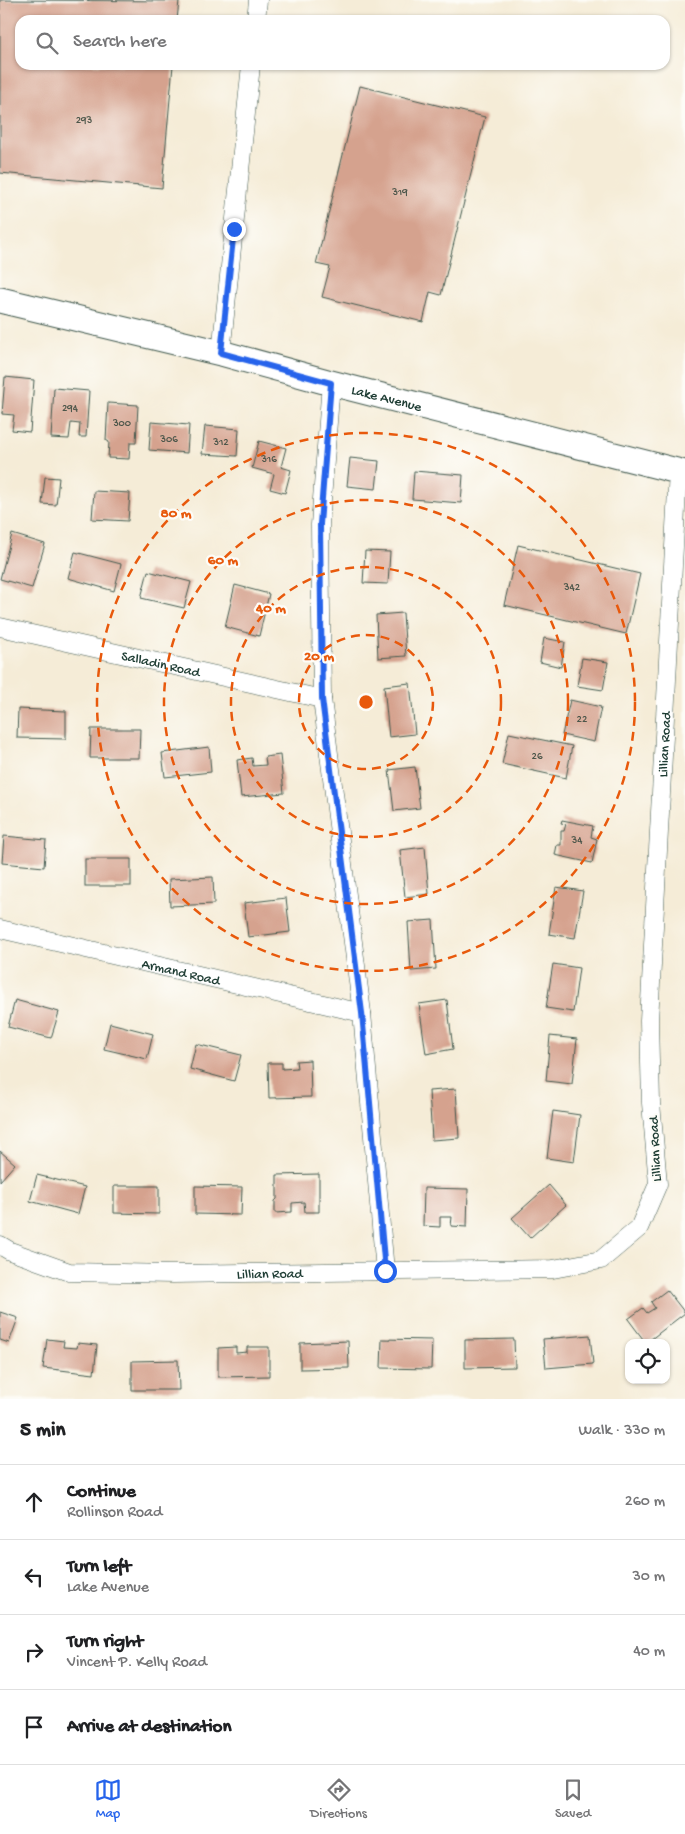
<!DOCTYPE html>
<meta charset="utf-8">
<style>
body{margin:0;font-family:"Gochi Hand",sans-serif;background:#f6f6f6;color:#202124}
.controls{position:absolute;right:15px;bottom:15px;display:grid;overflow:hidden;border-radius:10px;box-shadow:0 1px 4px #0004}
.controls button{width:45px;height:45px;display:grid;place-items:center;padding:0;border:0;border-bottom:1px solid #e0e0e0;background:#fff;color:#202124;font:25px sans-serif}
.stop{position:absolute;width:15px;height:15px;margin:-11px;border:4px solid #2563eb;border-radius:50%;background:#fff}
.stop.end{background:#2563eb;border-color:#fff;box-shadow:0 1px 5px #0008}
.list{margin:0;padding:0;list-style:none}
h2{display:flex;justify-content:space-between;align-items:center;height:65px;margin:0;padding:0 20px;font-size:21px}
h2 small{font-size:16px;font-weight:400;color:#757577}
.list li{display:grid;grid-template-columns:32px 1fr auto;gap:15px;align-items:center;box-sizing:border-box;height:75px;padding:0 20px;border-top:1px solid #e0e0e0}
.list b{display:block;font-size:19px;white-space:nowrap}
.list p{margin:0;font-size:16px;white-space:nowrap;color:#757577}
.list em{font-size:16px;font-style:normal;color:#757577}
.icon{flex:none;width:28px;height:28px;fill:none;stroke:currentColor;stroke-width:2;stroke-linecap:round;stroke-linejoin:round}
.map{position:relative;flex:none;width:685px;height:1399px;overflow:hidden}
.search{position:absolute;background:#fff;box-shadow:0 1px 4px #0004;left:15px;right:15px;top:15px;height:55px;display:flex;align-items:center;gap:12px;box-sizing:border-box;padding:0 18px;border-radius:15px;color:#757577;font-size:19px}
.sheet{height:365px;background:#fff}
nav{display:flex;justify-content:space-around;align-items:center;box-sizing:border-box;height:70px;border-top:1px solid #e0e0e0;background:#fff;font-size:14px;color:#757577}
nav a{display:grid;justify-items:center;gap:2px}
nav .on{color:#2563eb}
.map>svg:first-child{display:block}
.building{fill:#d5a28e}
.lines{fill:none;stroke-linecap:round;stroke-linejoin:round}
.minor-casing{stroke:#3f574c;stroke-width:19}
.secondary-casing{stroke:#3f574c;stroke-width:27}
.minor{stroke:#fff;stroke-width:18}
.secondary{stroke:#fff;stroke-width:25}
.route{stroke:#2563eb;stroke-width:6}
.ring{fill:none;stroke:#e8590c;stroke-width:2.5;stroke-dasharray:9 6}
.labels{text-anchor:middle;stroke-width:4.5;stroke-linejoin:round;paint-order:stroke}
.number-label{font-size:11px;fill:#4c564a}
.street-label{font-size:14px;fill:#1f3d34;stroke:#fdfcf7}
.centre{fill:#e8590c;stroke:#fdfcf7;stroke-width:2.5}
.ring-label{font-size:15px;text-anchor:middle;font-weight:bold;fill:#e8590c;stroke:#fdfcf7;stroke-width:4.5;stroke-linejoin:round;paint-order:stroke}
</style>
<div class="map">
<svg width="685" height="1399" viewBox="0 0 685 1399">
<rect width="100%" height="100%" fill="#fdfcf7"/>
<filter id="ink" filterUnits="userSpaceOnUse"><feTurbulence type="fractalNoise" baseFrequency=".02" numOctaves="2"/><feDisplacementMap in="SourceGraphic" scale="10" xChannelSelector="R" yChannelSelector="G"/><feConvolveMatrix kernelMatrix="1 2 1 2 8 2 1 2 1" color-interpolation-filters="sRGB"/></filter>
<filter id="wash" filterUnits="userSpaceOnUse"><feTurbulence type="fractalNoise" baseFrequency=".0096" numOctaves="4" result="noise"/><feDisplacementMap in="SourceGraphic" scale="20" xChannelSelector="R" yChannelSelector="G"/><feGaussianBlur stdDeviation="1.12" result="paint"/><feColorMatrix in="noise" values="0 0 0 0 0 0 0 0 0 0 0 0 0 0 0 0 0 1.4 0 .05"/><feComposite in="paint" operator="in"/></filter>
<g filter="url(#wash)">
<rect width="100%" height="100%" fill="#f5ecd7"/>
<g id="blocks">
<g class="building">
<path d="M0,0L179,1L177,20H20V65H173L162,188L0,173Z"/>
<path d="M360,86L485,117L441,295L430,292L423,322L322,297L330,267L316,264Z"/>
<path d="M5,377L34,380L30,432L12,430L14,415L2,414Z"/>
<path d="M54,388L89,391L86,437H79L80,424L71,423L69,439L51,438Z"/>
<path d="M108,403L138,405L136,443H130L129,459L108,458L109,442L106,440Z"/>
<path d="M151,422L189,425L187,453L149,450Z"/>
<path d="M205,426L239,429L237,456L202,454Z"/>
<path d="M259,441L286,448L281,467L291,470L285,493L270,489L274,474L252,468Z"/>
<path d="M350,458L379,461L376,489L347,486Z"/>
<path d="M414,471L463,475L461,503L412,499Z"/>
<path d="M45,477L59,478L56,505L42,504Z"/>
<path d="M94,491L130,493L128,521L92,519Z"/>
<path d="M12,534L45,544L32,588L0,579Z"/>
<path d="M518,545L640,574L626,634L504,605Z"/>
<path d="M365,551L390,552L388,584L363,583Z"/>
<path d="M75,552L121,564L114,591L68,578Z"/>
<path d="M148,571L191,582L184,608L141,598Z"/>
<path d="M235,585L269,594L259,636L225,627Z"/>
<path d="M403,613L406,656L378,658L376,615Z"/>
<path d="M544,638L565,642L561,667L540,662Z"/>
<path d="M582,658L608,662L603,690L577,686Z"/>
<path d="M410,683L415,734L389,737L384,686Z"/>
<path d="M570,700L601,707L594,742L562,735Z"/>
<path d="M18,709L66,711V739L17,738Z"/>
<path d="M91,729H140L139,758H90Z"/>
<path d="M509,733L572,746L566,778L502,764Z"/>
<path d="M209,747L211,772L165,777L162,753Z"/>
<path d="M280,755L284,793L241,797L237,760L252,758L253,766L266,765L265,757Z"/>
<path d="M415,767L420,808L394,811L389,770Z"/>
<path d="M562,820L593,826L591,837L597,839L592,863L555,855L557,845H561V831H564L566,824L561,823Z"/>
<path d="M4,836L46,840L44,867L2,863Z"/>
<path d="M425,847L429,894L405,897L400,850Z"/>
<rect x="85" y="859" width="46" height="27"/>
<path d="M213,877L214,904L170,906L169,879Z"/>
<path d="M556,887L583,891L575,938L549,934Z"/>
<path d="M286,898L290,932L248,937L244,903Z"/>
<path d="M433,920L436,969L411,971L408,922Z"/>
<path d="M553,964L579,968L573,1012L546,1008Z"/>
<path d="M15,1000L59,1012L51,1038L8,1027Z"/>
<path d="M447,1000L453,1049L426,1054L419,1004Z"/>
<path d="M110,1023L153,1034L147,1059L104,1049Z"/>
<path d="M550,1036L577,1039L572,1084L546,1081Z"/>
<path d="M196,1044L241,1055L234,1081L190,1069Z"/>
<path d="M310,1060L311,1097L269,1098L268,1063H282V1069L297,1068L296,1061Z"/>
<path d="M456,1089L459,1138L432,1140L429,1091Z"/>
<path d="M553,1111L580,1115L574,1162L547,1158Z"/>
<path d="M0,1151L15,1164L0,1181Z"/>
<path d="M319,1174V1212H305L304,1202L292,1203V1212L275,1213V1201L277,1199V1175Z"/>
<path d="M37,1175L85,1187L78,1214L30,1201Z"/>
<path d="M549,1185L566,1205L530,1238L512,1218Z"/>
<path d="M114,1186H159V1214L114,1213Z"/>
<path d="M195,1186L242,1187L241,1215L195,1214Z"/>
<path d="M424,1188L468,1189L467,1227L451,1226L452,1217H440V1227L423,1226Z"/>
<path d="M667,1290L685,1313L646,1343L628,1319L643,1308L647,1313L655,1308L651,1302Z"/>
<path d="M0,1312L18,1318L9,1343L0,1340Z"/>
<path d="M590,1335L593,1364L546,1368L543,1339Z"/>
<path d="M47,1339L64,1341L63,1347L77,1348L78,1343L97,1345L94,1374L43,1368Z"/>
<path d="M382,1339L432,1340L431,1369L381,1368Z"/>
<path d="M514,1339L515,1367L465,1368V1340Z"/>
<path d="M348,1341L349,1368L300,1369V1343Z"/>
<path d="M236,1347V1353L247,1352V1347H269V1376L218,1377V1348Z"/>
<path d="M178,1360L179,1390H132V1361Z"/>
</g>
</g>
</g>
<g filter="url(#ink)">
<use href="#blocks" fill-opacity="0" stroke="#3f574c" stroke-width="1"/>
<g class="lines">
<g class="minor-casing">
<g id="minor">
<path d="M256,20L258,0"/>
<path d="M221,353L251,65"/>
<path d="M331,383L320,525L322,699L362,1013L385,1271"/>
<path id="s1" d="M0,627L322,699"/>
<path id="s2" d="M0,929L362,1013"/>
<path id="s3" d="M0,1245L10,1251L69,1272L173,1274L553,1269L601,1260L639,1228L658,1184L651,1103L649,1021L678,471"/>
</g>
</g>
<g class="secondary-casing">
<g id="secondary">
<path id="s4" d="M0,300L221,353L331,383L685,473"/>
</g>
</g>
<use href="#minor" class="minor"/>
<use href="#secondary" class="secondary"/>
</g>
</g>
<g class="lines" filter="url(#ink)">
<path class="route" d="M234,229L221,353L331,383L320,524L322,699L362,1013L385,1271"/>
</g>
<g class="ring">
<circle cx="366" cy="702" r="67"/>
<circle cx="366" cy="702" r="135"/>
<circle cx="366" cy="702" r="202"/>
<circle cx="366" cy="702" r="269"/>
</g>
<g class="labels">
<g class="number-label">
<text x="84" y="123">293</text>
<text x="400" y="195">319</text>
<text x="70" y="411">294</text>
<text x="122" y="426">300</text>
<text x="169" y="442">306</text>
<text x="221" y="445">312</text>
<text x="269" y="462">316</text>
<text x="572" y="590">342</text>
<text x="582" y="722">22</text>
<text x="537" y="759">26</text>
<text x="577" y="843">34</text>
</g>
<g class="street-label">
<text dy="5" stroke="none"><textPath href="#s4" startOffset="399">Lake Avenue</textPath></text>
<text dy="5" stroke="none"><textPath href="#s1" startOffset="165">Salladin Road</textPath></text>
<text dy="5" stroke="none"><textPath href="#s3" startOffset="1145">Lillian Road</textPath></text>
<text dy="5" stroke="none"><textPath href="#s2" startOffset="186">Armand Road</textPath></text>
<text transform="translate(654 1149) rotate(-93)" y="5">Lillian Road</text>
<text dy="5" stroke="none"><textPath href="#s3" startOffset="275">Lillian Road</textPath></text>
</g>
</g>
<circle cx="366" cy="702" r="8" class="centre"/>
<g class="ring-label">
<text x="176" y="517">80 m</text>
<text x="223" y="564">60 m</text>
<text x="271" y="612">40 m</text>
<text x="319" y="660">20 m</text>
</g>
</svg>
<div class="controls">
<button><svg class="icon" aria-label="locate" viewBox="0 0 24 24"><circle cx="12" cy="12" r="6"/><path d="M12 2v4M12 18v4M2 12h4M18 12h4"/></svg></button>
</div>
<div class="stop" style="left:385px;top:1271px"></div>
<div class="stop end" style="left:234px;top:229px"></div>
<div class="search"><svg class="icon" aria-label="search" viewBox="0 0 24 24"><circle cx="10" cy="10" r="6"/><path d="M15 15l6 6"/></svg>Search here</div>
</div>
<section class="sheet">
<h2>5 min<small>Walk · 330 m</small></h2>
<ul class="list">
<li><svg class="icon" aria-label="ahead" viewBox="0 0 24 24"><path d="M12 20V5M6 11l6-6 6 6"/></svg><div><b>Continue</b><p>Rollinson Road</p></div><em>260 m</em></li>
<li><svg class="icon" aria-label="left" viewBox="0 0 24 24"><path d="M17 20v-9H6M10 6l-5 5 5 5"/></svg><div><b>Turn left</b><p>Lake Avenue</p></div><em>30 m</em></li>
<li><svg class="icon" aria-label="right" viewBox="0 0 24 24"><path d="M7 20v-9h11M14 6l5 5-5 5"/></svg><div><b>Turn right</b><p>Vincent P. Kelly Road</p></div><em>40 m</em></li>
<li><svg class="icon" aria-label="arrive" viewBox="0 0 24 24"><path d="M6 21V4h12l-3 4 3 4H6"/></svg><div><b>Arrive at destination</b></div></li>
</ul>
</section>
<nav>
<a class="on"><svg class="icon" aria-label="map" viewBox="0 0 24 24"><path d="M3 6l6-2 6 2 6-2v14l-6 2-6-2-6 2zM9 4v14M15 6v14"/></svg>Map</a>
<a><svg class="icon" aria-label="directions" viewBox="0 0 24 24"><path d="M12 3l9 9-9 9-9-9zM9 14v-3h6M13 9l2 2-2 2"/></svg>Directions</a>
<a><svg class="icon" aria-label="saved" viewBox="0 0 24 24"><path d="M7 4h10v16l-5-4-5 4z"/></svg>Saved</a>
</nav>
